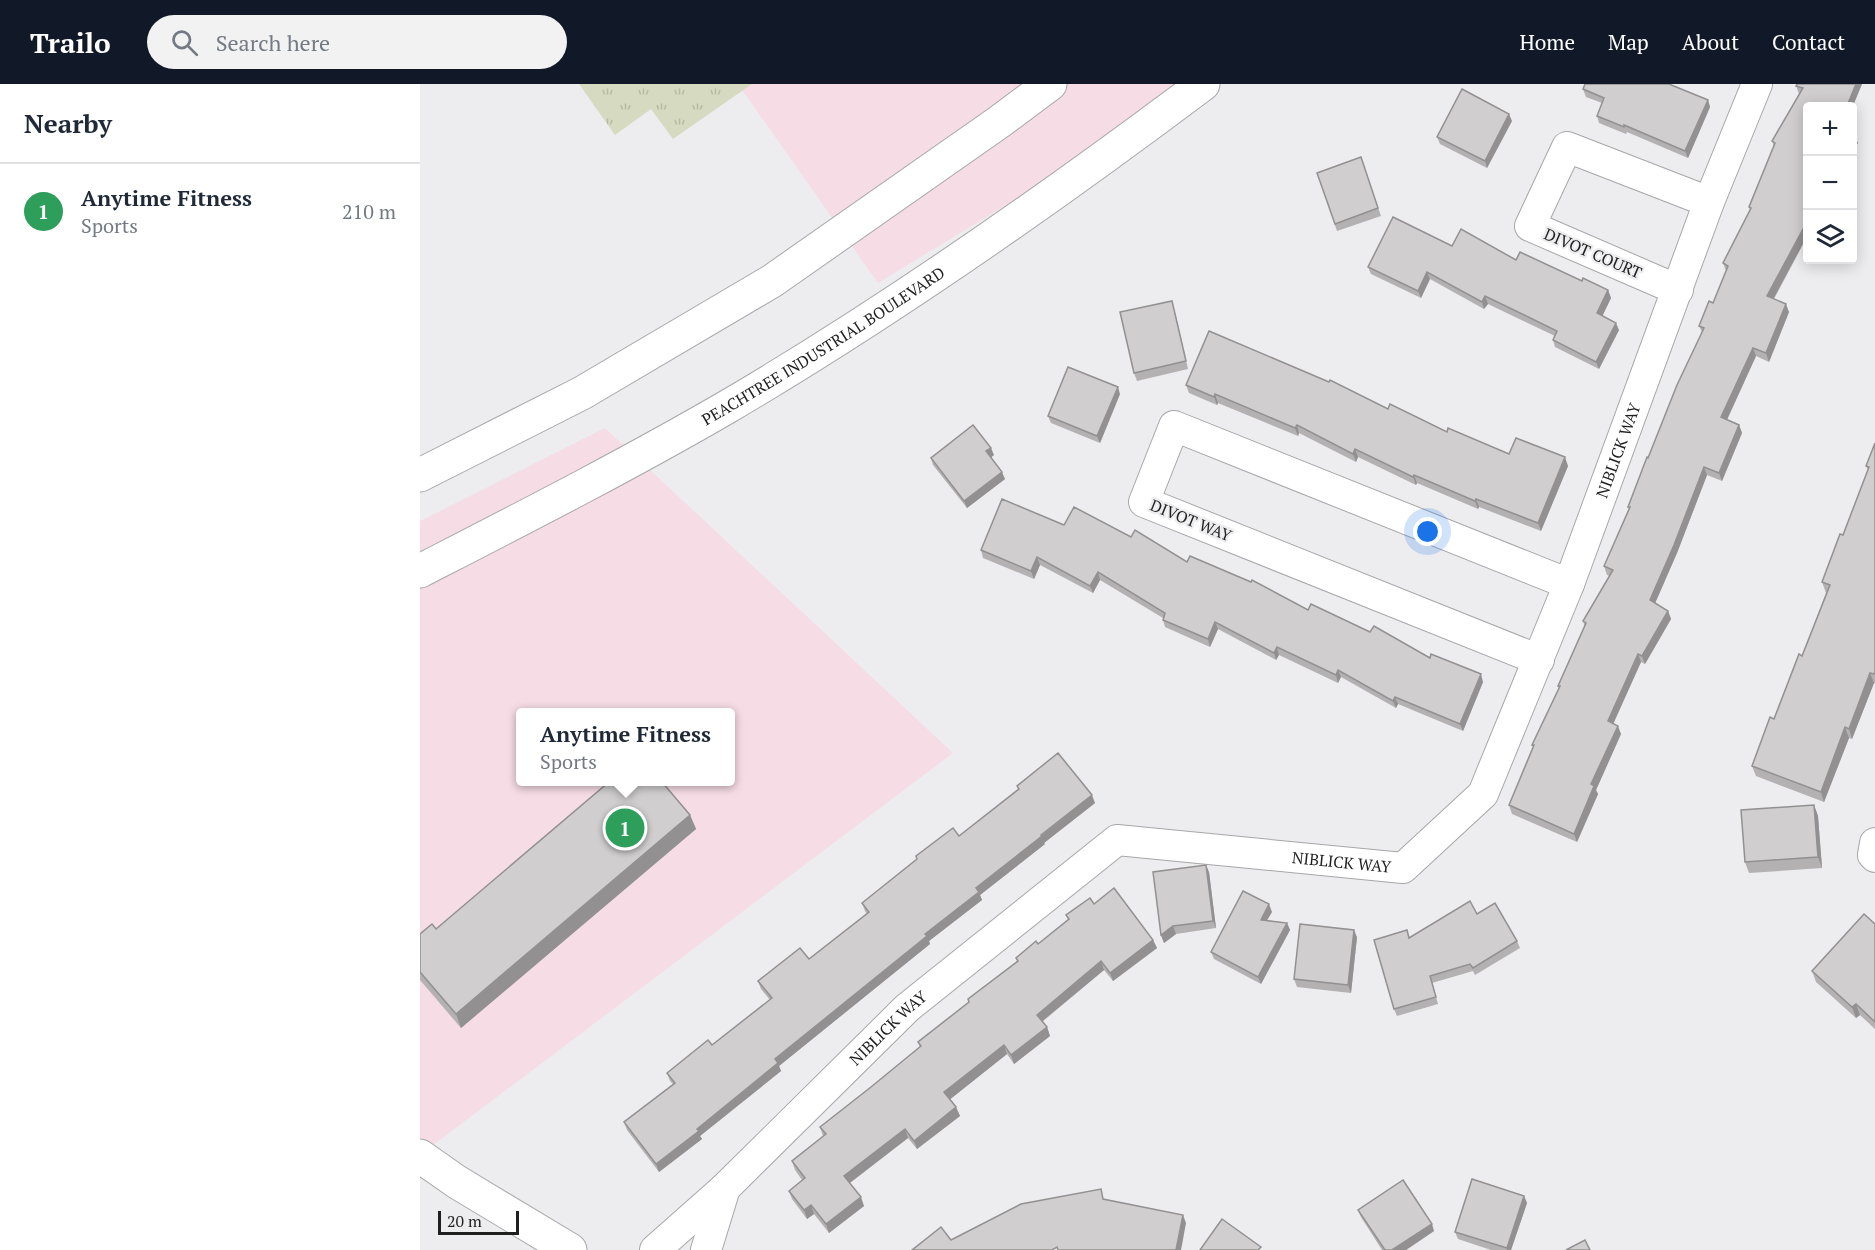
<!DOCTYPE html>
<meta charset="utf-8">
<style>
body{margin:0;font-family:"PT Serif",serif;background:#f2f2f3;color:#1f2937}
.controls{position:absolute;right:18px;top:18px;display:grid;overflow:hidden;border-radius:6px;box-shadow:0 3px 15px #0003}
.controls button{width:54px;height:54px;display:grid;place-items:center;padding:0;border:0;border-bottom:2px solid #e0e1e3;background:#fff;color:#1f2937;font:30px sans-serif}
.scale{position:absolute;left:18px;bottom:15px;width:81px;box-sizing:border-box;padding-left:6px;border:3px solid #1f1f20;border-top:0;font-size:16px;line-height:21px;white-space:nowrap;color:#1f1f20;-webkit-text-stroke:4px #ededef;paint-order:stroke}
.you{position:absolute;left:1008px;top:448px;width:21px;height:21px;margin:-15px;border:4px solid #fff;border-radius:50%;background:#1a73e8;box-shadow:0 0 0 9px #1a73e833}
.badge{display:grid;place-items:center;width:39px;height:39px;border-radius:50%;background:#111827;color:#fff;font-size:20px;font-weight:700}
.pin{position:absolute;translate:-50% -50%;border:3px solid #fff;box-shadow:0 2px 6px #0006}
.popup{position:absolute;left:96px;top:624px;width:219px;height:78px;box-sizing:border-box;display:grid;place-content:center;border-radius:6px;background:#fff;filter:drop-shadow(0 2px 4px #0005);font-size:20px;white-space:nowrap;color:#747a83}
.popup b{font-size:22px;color:#1f2937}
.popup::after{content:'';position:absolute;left:50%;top:100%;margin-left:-12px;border:12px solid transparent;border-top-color:#fff}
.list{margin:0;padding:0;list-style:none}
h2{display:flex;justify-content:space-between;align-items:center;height:78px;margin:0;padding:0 24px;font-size:26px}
h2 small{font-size:20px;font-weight:400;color:#747a83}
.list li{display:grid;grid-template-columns:39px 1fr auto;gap:18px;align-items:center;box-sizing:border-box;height:96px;padding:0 24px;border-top:2px solid #e0e1e3}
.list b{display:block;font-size:22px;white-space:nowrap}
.list p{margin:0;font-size:20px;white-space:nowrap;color:#747a83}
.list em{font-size:20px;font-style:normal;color:#747a83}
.icon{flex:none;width:33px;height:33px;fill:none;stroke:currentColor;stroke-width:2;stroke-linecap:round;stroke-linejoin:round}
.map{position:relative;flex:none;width:1455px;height:1166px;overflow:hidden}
header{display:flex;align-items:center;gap:36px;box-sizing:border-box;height:84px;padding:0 30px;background:#111827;color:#fff}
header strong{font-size:28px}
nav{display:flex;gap:33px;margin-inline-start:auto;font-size:21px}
.search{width:420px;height:54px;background:#f2f2f3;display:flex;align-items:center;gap:15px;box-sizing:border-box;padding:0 21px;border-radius:33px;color:#747a83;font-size:22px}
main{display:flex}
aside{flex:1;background:#fff}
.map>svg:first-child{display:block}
.commercial{fill:#f6dce4;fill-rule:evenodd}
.grass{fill:url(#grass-tufts)}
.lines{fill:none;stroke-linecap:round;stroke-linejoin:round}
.street-casing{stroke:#a7a7a9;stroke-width:32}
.secondary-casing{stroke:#a7a7a9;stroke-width:35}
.highway-casing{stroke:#a7a7a9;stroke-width:35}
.street{stroke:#fff;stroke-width:30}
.secondary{stroke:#fff;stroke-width:33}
.highway{stroke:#fff;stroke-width:33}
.wall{fill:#b3b1b1}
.shaded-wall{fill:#929090}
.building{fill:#d0cece;stroke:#929090;stroke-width:1.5}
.labels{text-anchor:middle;stroke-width:4.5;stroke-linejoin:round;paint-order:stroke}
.street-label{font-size:16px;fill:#1f1f20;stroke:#ededef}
</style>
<header>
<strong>Trailo</strong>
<div class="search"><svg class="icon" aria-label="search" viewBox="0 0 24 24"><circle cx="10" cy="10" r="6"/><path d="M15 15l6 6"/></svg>Search here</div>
<nav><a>Home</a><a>Map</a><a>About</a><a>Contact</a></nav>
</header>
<main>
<aside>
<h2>Nearby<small></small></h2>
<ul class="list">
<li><span class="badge" style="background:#2e9e5b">1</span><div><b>Anytime Fitness</b><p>Sports</p></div><em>210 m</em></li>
</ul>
</aside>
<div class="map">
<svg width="1455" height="1166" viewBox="0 0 1455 1166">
<defs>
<pattern id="grass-tufts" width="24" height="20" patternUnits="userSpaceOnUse" patternTransform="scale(1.5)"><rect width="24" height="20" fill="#d6dac0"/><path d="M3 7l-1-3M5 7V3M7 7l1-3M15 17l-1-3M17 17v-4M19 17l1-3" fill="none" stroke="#b7bba5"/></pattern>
</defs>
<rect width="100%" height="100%" fill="#ededef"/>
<g class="commercial">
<path d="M318,0H785L458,199Z"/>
<path d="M185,344L533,669L0,1071V437ZM100,628H310V698H100Z"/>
</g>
<path class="grass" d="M159,0H332L253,55L231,25L195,51Z"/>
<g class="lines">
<g class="street-casing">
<g id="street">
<path d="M1258,206L1110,142L1147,63L1289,118"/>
<path d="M1119,576L724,418L754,342L1149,500"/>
<path d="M1455,759L1453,771L1455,773"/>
<path id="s1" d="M235,1166L305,1104L487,924L697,756L983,784L1063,710L1149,500L1289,118L1337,0"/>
<path d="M286,1166L305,1104"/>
</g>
</g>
<g class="secondary-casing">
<path id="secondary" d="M0,1072L37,1098L150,1166"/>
</g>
<g class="highway-casing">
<g id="highway">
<path d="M0,391L162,309L352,197L579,38L630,0"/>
<path id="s2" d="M0,487C103,434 207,381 307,323C472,226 630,115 783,0"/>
</g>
</g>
<use href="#street" class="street"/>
<use href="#secondary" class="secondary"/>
<use href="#highway" class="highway"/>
</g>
<g class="wall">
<path d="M1377,0H1442L1432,24L1388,22V151L1354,215L1369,228L1349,278L1336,272L1307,336L1319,341L1322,349L1302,397L1287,391L1257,469L1235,519L1248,527L1251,535L1225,580L1221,578L1193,639L1201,650L1176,706L1178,710L1157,758L1092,730L1089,721L1113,663L1112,661L1139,604L1138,602L1165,543L1163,537L1190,492L1187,491L1184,482L1209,425L1208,423L1282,248L1279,242L1293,219L1306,187L1303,179L1330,126L1329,123L1354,62L1352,57L1379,10L1376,2Z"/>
<path d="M1163,5L1288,16L1290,23L1268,74L1207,48L1206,50L1179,39L1177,32L1182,19L1166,13Z"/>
<path d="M1092,37L1067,84L1020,60L1017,53Z"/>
<path d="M941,73L961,132L917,147L897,89Z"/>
<path d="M1032,162L1096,176L1162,197L1188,206L1191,214L1182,232L1199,246L1179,285L1135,263L1133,256L1135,252L1068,220L1064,225L1010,195L1001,214L951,190L948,183Z"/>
<path d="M754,224L768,285L717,297L714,289Z"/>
<path d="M766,301L968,325L1027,348L1089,370L1148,382L1121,447L1059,423L1058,425L997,399L996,401L938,373L936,378L879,349L878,352L798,319L797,321L769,309Z"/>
<path d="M700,310L680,359L631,339L628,332Z"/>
<path d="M1455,359V600L1454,599L1432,655L1429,654L1404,718L1336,692L1332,682L1382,572L1406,509L1402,498L1423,451L1448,386L1446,382Z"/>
<path d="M574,371L571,373L585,395L547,424L513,381L511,374Z"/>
<path d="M644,441L711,453L767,478L888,526L950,548L1063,598L1043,647L978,620L976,624L921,593L918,599L859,571L856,576L798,545L790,563L745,543L743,536V534L680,496L673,509L620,481L614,495L563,474L561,466Z"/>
<path d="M187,698H242L270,731L276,745L41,944L0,896V850L16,845L187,699Z"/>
<path d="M597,702L675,719L624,759L625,760L560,811L562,816L509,857L510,860L359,982L361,987L280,1052L282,1055L239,1088L207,1046L204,1038L253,1000L250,997L247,989L292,961L350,916L341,905L338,897L389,875L447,830L445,827L442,819L497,775L496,772L539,752L598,705Z"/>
<path d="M1394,721L1398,732L1402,784L1329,789L1325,778Z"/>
<path d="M789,788L796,844L756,850L744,859L741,851Z"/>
<path d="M674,820L733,856L737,864L693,897L684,886L622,938L627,943L630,952L594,980L587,970L530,1015L536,1023L540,1032L497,1065L488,1054L430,1099L444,1122L409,1149L394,1130L387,1135L372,1115L369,1107L382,1096L375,1086L372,1077L403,1052L400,1043L451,1003L500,963L498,958L549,918L548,915L597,877L596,874L618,860L648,836L646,831Z"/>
<path d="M852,828L847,836L867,839L870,846L841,900L794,875L791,868Z"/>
<path d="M1057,830L1097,857L1100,864L1055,891L1053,887L1012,899L1018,920L977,932L974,925L989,853Z"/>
<path d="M1455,840V945L1440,931L1436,934L1396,898L1392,887Z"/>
<path d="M937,853L931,909L877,903L874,895Z"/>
<path d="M1104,1112L1107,1119L1091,1166H1071L1038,1155L1035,1148Z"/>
<path d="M938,1126L1014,1147L986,1166H962L941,1133Z"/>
</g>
<g class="shaded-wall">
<path d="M1436,0H1442L1432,24V22H1427Z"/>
<path d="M1288,16L1290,23L1268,74L1265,67Z"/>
<path d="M1089,30L1092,37L1067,84L1065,77Z"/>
<path d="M1434,51L1438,59L1432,68V54Z"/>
<path d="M1388,135V151L1386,154L1350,221L1347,212Z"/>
<path d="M1007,188L1010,195L1001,214L998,207Z"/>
<path d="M1188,206L1191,214L1180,237L1177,229Z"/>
<path d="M1065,212L1068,220L1064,225L1062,218Z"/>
<path d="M1366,220L1369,228L1349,278L1346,269Z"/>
<path d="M1196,239L1199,246L1179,285L1176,278Z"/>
<path d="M1333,264L1336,272L1304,342L1301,333Z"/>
<path d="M698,303L700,310L680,359L677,352Z"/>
<path d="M795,310L798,319L797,321L794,313Z"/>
<path d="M877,341L879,349L878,352L875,344Z"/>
<path d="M1319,341L1322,349L1302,397L1299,389Z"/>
<path d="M571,364L574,371L569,375L566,367Z"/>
<path d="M935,365L938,373L936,378L933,370Z"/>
<path d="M1145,373L1148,382L1121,447L1118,439Z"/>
<path d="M1284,383L1287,391L1257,469L1233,524L1230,516Z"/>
<path d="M582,388L585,395L547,424L544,417Z"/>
<path d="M994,391L997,399L996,401L993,393Z"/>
<path d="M1056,415L1059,423L1058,425L1055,417Z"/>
<path d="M617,473L620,481L614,495L611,487Z"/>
<path d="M678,488L680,496L673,509L670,502Z"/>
<path d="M1248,527L1251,535L1225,580L1222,572Z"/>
<path d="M795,538L798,545L790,563L788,555Z"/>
<path d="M857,563L859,571L856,576L854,569Z"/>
<path d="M1218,570L1221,578L1191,645L1188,637Z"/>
<path d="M918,586L921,593L918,599L916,591Z"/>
<path d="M1450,589L1454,599L1432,655L1429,645Z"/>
<path d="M1061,590L1063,598L1043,647L1040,640Z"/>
<path d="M975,613L978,620L976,624L973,617Z"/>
<path d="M1198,642L1201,650L1176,706L1178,710L1157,758L1154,750L1171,700Z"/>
<path d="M1425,643L1429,654L1404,718L1401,708Z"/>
<path d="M672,711L675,719L624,759L625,760L560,811L562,816L509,857L510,860L359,982L361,987L280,1052L282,1055L239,1088L236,1080L355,975L505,850L556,804Z"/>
<path d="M1394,721L1398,732L1402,784L1398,773Z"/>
<path d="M270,731L276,745L41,944L36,930Z"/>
<path d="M786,781L789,788L796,844L793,837Z"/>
<path d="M849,820L852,828L843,843L841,836Z"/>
<path d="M867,839L870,846L841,900L838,893Z"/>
<path d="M753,842L756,850L744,859L741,851Z"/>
<path d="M934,846L937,853L931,909L928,901Z"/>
<path d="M733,856L737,864L693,897L690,889Z"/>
<path d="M681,877L684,886L620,939L617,931Z"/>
<path d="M1436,920L1440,931L1436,934L1432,923Z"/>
<path d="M627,943L630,952L594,980L591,971Z"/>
<path d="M584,961L587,970L528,1017L524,1008Z"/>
<path d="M536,1023L540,1032L497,1065L494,1057Z"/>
<path d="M485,1045L488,1054L427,1101L424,1092Z"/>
<path d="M1104,1112L1107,1119L1091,1166H1087V1164Z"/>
<path d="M441,1113L444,1122L409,1149L406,1140Z"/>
<path d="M391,1121L394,1130L387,1135L384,1126Z"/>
<path d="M763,1131L766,1139L761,1166H756Z"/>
<path d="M1012,1140L1014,1147L986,1166H972Z"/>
</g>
<g class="building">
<path d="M1165,0H1249L1288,16L1265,67L1204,41V43L1177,32L1184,14L1163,5Z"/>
<path d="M1377,0H1436L1427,22H1388V135L1383,145L1347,212L1366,220L1346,269L1333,264L1301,333L1319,341L1299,389L1284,383L1254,461L1230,516L1248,527L1222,572L1218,570L1188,637L1198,642L1171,700L1174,702L1154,750L1089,721L1114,661H1112L1140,602H1138L1166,539L1163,537L1193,486L1184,482L1210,423H1208L1227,373L1228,374L1257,301L1284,244L1279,242L1289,217L1293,219L1308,182L1303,179L1331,124L1329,123L1355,59L1352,57L1383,4L1376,2Z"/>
<path d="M1042,5L1089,30L1065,77L1017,53Z"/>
<path d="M941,73L958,124L915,140L897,89Z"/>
<path d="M973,133L1032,162L1041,145L1096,176L1100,168L1162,197L1163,194L1188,206L1177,229L1196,239L1176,278L1133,256L1137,247L1065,212L1062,218L1007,188L998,207L948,183Z"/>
<path d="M752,217L766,277L714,289L700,228Z"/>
<path d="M789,247L909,298L910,296L968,325L970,320L1027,348L1028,344L1089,370L1096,354L1145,373L1118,439L1056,415L1055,417L994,391L993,393L935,365L933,370L877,341L875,344L795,310L794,313L766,301Z"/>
<path d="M648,283L698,303L677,352L628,332Z"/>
<path d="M553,341L571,364L566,367L582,388L544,417L511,374Z"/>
<path d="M1455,359V588L1454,590L1450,589L1429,645L1425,643L1401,708L1332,682L1350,633L1354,635L1379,570L1382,572L1410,501L1402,498L1420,450L1423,451L1449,383L1446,382Z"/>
<path d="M582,415L644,441L654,423L711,453L715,446L767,478L770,472L831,498L832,496L888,526L891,520L950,548L954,542L1010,574L1011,570L1061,590L1040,640L975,613L973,617L918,586L916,591L857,563L854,569L795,538L788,555L743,536L745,529L678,488L670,502L617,473L611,487L561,466Z"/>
<path d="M638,669L672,711L621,751L622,752L556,804L559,808L505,850L507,852L355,975L358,979L277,1045L279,1047L236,1080L204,1038L255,999L247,989L288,956L292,961L352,914L338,897L380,864L389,875L449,828L442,819L497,775L496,772L533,744L539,752L599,705L597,702Z"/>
<path d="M189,698H242L270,731L36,930L0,888V850L12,840L16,845Z"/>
<path d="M1394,721L1398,773L1325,778L1321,726Z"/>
<path d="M786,781L793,837L753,842L741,851L733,788Z"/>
<path d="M694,804L733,856L690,889L681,877L617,931L627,943L591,971L584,961L524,1008L536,1023L494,1057L485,1045L424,1092L441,1113L406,1140L391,1121L384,1126L369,1107L385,1094L372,1077L406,1050L400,1043L451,1003L501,962L498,958L549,918L548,915L598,877L596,874L616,857L618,860L649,835L646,831L670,814L674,820Z"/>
<path d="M823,807L849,820L841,836L867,839L838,893L791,868Z"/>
<path d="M1050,817L1057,830L1075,819L1097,857L1053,884L1050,880L1010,892L1016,913L974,925L954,856L987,846L989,854Z"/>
<path d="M1444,830L1455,840V938L1436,920L1432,923L1392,887Z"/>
<path d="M880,840L934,846L928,901L874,895Z"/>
<path d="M1052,1095L1104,1112L1087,1164L1035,1148Z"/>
<path d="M983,1096L1012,1140L972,1166H965L938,1126Z"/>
<path d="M681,1105L683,1115L763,1131L756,1166H638L637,1163L632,1166H492L521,1143L531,1156L601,1120Z"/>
<path d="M802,1135L841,1163L838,1166H780Z"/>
<path d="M1165,1156L1170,1166H1146Z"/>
</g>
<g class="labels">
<g class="street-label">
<text transform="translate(1173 169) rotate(23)" y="6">DIVOT COURT</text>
<text dy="6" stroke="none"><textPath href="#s2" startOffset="462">PEACHTREE INDUSTRIAL BOULEVARD</textPath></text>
<text dy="6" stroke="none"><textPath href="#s1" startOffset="1384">NIBLICK WAY</textPath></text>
<text transform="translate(771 436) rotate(22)" y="6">DIVOT WAY</text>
<text dy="6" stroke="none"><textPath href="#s1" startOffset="844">NIBLICK WAY</textPath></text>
<text dy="6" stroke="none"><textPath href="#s1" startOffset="322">NIBLICK WAY</textPath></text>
</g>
</g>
</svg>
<div class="controls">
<button>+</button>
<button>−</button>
<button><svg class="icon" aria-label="layers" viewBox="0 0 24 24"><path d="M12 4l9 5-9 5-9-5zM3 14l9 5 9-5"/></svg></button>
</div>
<div class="scale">20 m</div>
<div class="you"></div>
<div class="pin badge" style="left:205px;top:744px;background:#2e9e5b">1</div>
<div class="popup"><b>Anytime Fitness</b>Sports</div>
</div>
</main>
